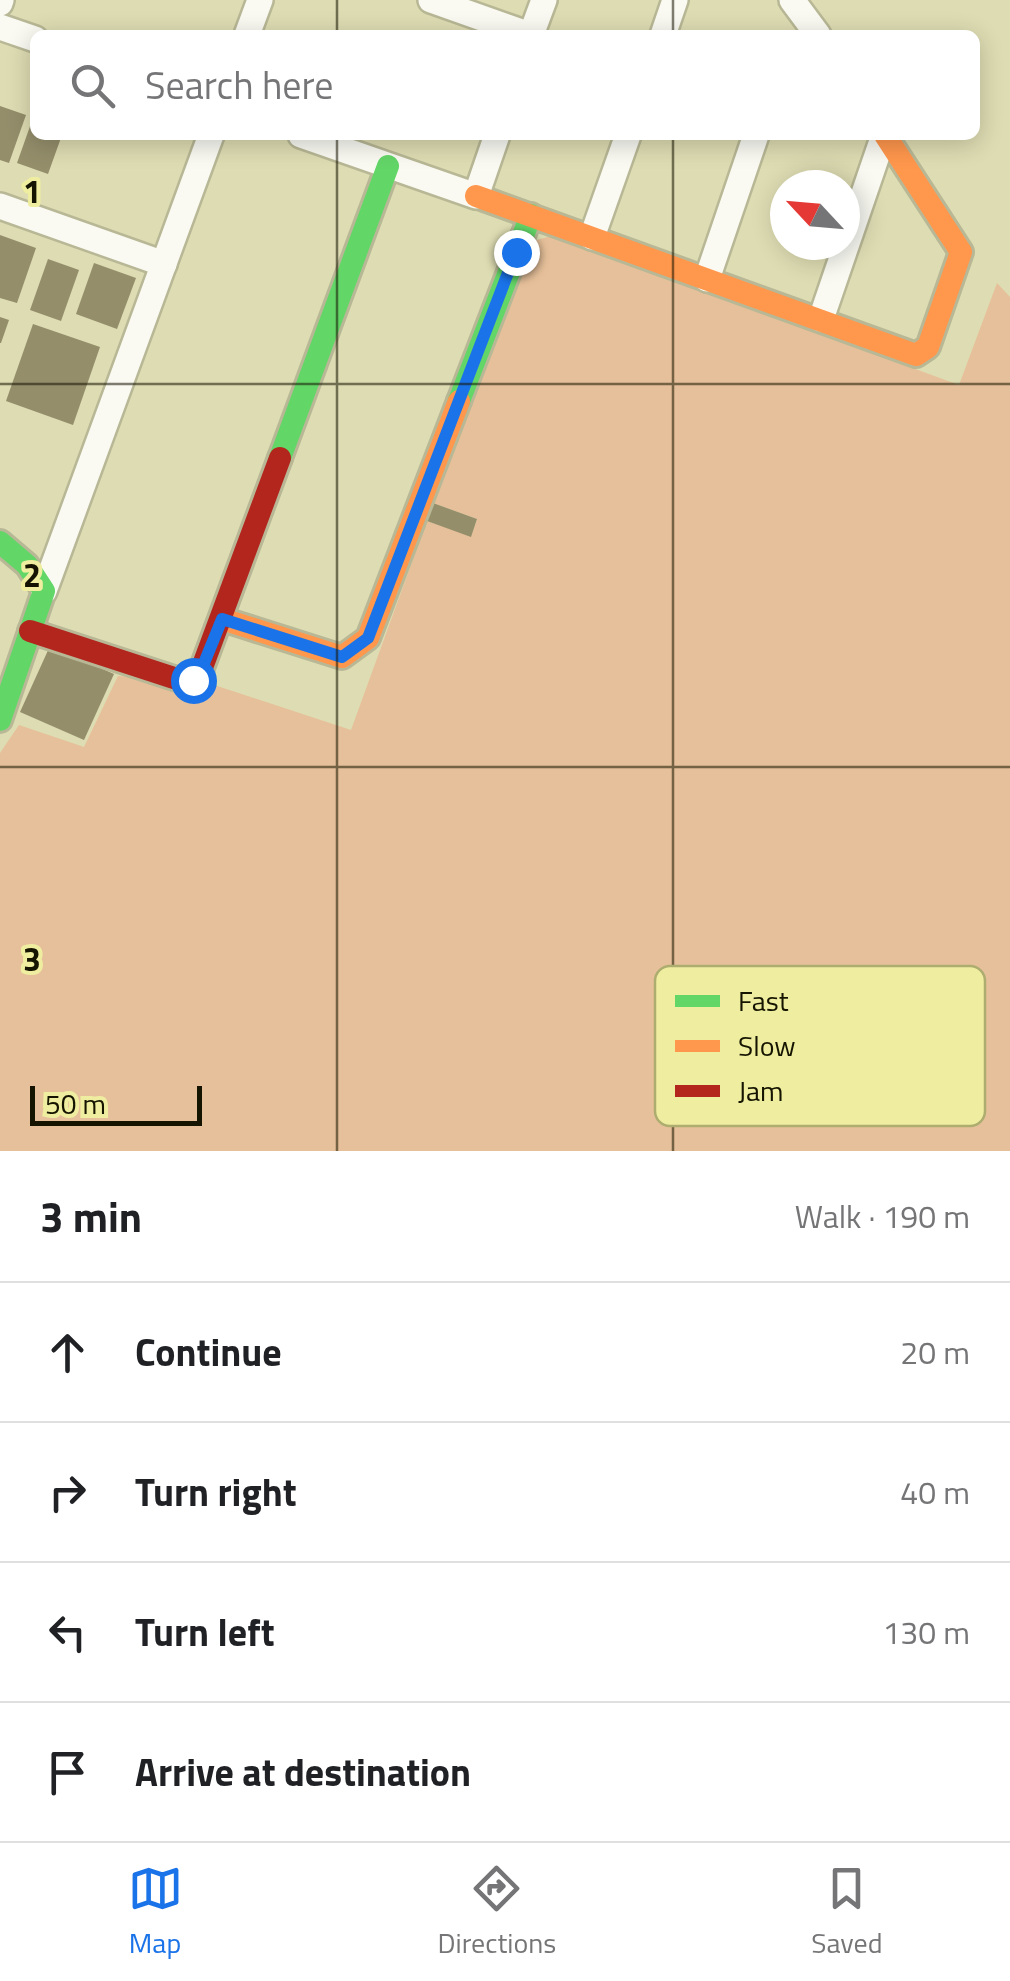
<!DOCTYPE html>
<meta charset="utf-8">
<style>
body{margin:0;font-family:"Titillium Web",sans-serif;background:#f2f2f2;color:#202124}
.compass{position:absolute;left:770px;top:170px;width:90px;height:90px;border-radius:50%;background:#fff;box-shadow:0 5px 25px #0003;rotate:296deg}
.scale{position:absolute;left:30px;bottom:25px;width:172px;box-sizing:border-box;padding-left:10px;border:5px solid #151400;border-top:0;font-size:28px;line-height:35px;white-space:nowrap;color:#151400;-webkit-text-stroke:8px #efeea0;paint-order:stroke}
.stop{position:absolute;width:30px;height:30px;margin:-22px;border:8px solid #1a73e8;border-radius:50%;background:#fff}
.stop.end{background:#1a73e8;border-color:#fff;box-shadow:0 2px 10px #0008}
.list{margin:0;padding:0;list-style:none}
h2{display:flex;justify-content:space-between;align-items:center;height:130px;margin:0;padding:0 40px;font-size:42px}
h2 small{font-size:32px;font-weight:400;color:#757577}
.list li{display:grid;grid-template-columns:65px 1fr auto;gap:30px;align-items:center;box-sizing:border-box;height:140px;padding:0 40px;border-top:2px solid #e0e0e0}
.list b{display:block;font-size:38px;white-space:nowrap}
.list em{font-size:32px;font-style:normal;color:#757577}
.icon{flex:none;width:55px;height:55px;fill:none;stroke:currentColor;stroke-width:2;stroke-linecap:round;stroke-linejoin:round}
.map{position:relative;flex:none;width:1010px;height:1151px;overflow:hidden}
.search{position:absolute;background:#fff;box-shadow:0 5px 25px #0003;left:30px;right:30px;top:30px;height:110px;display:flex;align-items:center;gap:25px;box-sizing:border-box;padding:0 35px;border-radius:15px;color:#757577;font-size:38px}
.sheet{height:690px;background:#fff}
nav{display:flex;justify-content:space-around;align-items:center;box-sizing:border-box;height:140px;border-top:2px solid #e0e0e0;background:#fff;font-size:28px;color:#757577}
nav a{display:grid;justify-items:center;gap:5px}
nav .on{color:#1a73e8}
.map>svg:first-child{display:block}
.green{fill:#e6c09a}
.building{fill:#948e6b}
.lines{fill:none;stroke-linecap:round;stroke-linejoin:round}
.street-casing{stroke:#b8b896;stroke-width:30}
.fast-casing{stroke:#b8b896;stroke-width:28}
.slow-casing{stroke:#b8b896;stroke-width:28}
.jam-casing{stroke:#b8b896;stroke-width:28}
.street{stroke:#fafaf3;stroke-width:25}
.fast{stroke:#63d668;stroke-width:22}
.slow{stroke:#ff974d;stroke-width:22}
.jam{stroke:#b3261e;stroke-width:22}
.route{stroke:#1a73e8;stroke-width:12}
.grid{fill:none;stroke:#151400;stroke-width:2.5;stroke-opacity:0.55}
.key{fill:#efeea0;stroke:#aead70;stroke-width:2.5}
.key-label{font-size:28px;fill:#151400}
.grid-label{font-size:32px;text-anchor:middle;font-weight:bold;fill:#151400;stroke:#efeea0;stroke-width:8;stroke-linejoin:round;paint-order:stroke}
</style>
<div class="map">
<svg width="1010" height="1151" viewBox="0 0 1010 1151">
<rect width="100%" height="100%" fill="#dddcb2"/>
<path class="green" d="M551,236L959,385L997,283L1010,297V1151H0V753L19,725L84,747L118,676L202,681L351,730L427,521L471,536L477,519L433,503L530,242Z"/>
<g class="building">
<path d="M0,106L26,115L9,163L0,160Z"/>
<path d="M34,115L35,135H62L48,174L17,163Z"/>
<path d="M0,235L36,248L17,303L0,298Z"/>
<path d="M48,259L79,270L61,321L30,310Z"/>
<path d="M94,263L136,278L117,329L76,314Z"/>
<path d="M0,317L9,320L1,343H0Z"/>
<path d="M33,324L100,347L73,425L6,401Z"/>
<path d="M433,503L477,519L471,537L427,521Z"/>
<path d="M50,646L114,674L84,740L20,712Z"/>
</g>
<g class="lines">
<g class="street-casing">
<g id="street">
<path d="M431,0L530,35"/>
<path d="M792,0L818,35"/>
<path d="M0,3L1,0"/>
<path d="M0,27L35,39"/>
<path d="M247,35L260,0"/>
<path d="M531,35L544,0"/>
<path d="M663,35L675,0"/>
<path d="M301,135L476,196L497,135"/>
<path d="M0,206L164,264"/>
<path d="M592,237L628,135"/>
<path d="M707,279L756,135"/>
<path d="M821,319L884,135"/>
<path d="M44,591L211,135"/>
</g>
</g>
<g class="fast-casing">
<g id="fast">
<path d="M459,401L531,215"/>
<path d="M280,458L388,166"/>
<path d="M0,542L27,565L44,591L0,720"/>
</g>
</g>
<g class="slow-casing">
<g id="slow">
<path d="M476,196L916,355L928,347L961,252L885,135"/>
<path d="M222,619L342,657L368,638L459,401"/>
</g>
</g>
<g class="jam-casing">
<path id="jam" d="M30,631L177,679H193L200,673L280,458"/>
</g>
<use href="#street" class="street"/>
<use href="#fast" class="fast"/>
<use href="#slow" class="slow"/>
<use href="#jam" class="jam"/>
</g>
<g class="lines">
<path class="route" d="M193,680L200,673L222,619L342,657L368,638L516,252"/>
</g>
<path class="grid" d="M337,0V35M673,0V35M337,135V1151M673,135V1151M0,384H1010M0,767H1010"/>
<rect x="655" y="966" width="330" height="160" rx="15" class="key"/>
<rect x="675" y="995" width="45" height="12" fill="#63d668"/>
<rect x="675" y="1040" width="45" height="12" fill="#ff974d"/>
<rect x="675" y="1085" width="45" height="12" fill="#b3261e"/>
<g class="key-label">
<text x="738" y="1011">Fast</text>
<text x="738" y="1056">Slow</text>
<text x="738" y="1101">Jam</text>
</g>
<g class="grid-label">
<text x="32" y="203">1</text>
<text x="32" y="587">2</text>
<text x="32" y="971">3</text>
</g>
</svg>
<svg class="compass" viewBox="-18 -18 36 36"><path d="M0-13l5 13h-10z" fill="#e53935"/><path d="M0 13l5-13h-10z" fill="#757577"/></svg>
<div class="scale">50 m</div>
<div class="stop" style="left:193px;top:680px"></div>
<div class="stop end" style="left:516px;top:252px"></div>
<div class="search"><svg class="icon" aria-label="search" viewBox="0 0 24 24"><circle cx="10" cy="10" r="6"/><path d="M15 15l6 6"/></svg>Search here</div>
</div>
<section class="sheet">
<h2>3 min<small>Walk · 190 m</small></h2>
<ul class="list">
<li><svg class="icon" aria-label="ahead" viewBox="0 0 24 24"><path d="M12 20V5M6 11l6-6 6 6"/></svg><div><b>Continue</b></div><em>20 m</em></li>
<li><svg class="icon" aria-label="right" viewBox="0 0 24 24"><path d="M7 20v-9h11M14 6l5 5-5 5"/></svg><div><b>Turn right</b></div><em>40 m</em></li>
<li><svg class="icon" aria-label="left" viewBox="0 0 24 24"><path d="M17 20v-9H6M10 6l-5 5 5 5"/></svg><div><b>Turn left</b></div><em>130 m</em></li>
<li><svg class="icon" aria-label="arrive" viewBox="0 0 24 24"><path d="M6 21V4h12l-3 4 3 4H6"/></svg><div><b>Arrive at destination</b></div></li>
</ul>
</section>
<nav>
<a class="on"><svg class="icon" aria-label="map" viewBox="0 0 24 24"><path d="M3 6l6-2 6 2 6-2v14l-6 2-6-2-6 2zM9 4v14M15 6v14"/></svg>Map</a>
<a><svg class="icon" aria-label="directions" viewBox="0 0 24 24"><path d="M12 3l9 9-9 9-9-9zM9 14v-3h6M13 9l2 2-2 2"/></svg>Directions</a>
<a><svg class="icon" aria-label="saved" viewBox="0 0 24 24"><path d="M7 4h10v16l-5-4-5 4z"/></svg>Saved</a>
</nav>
